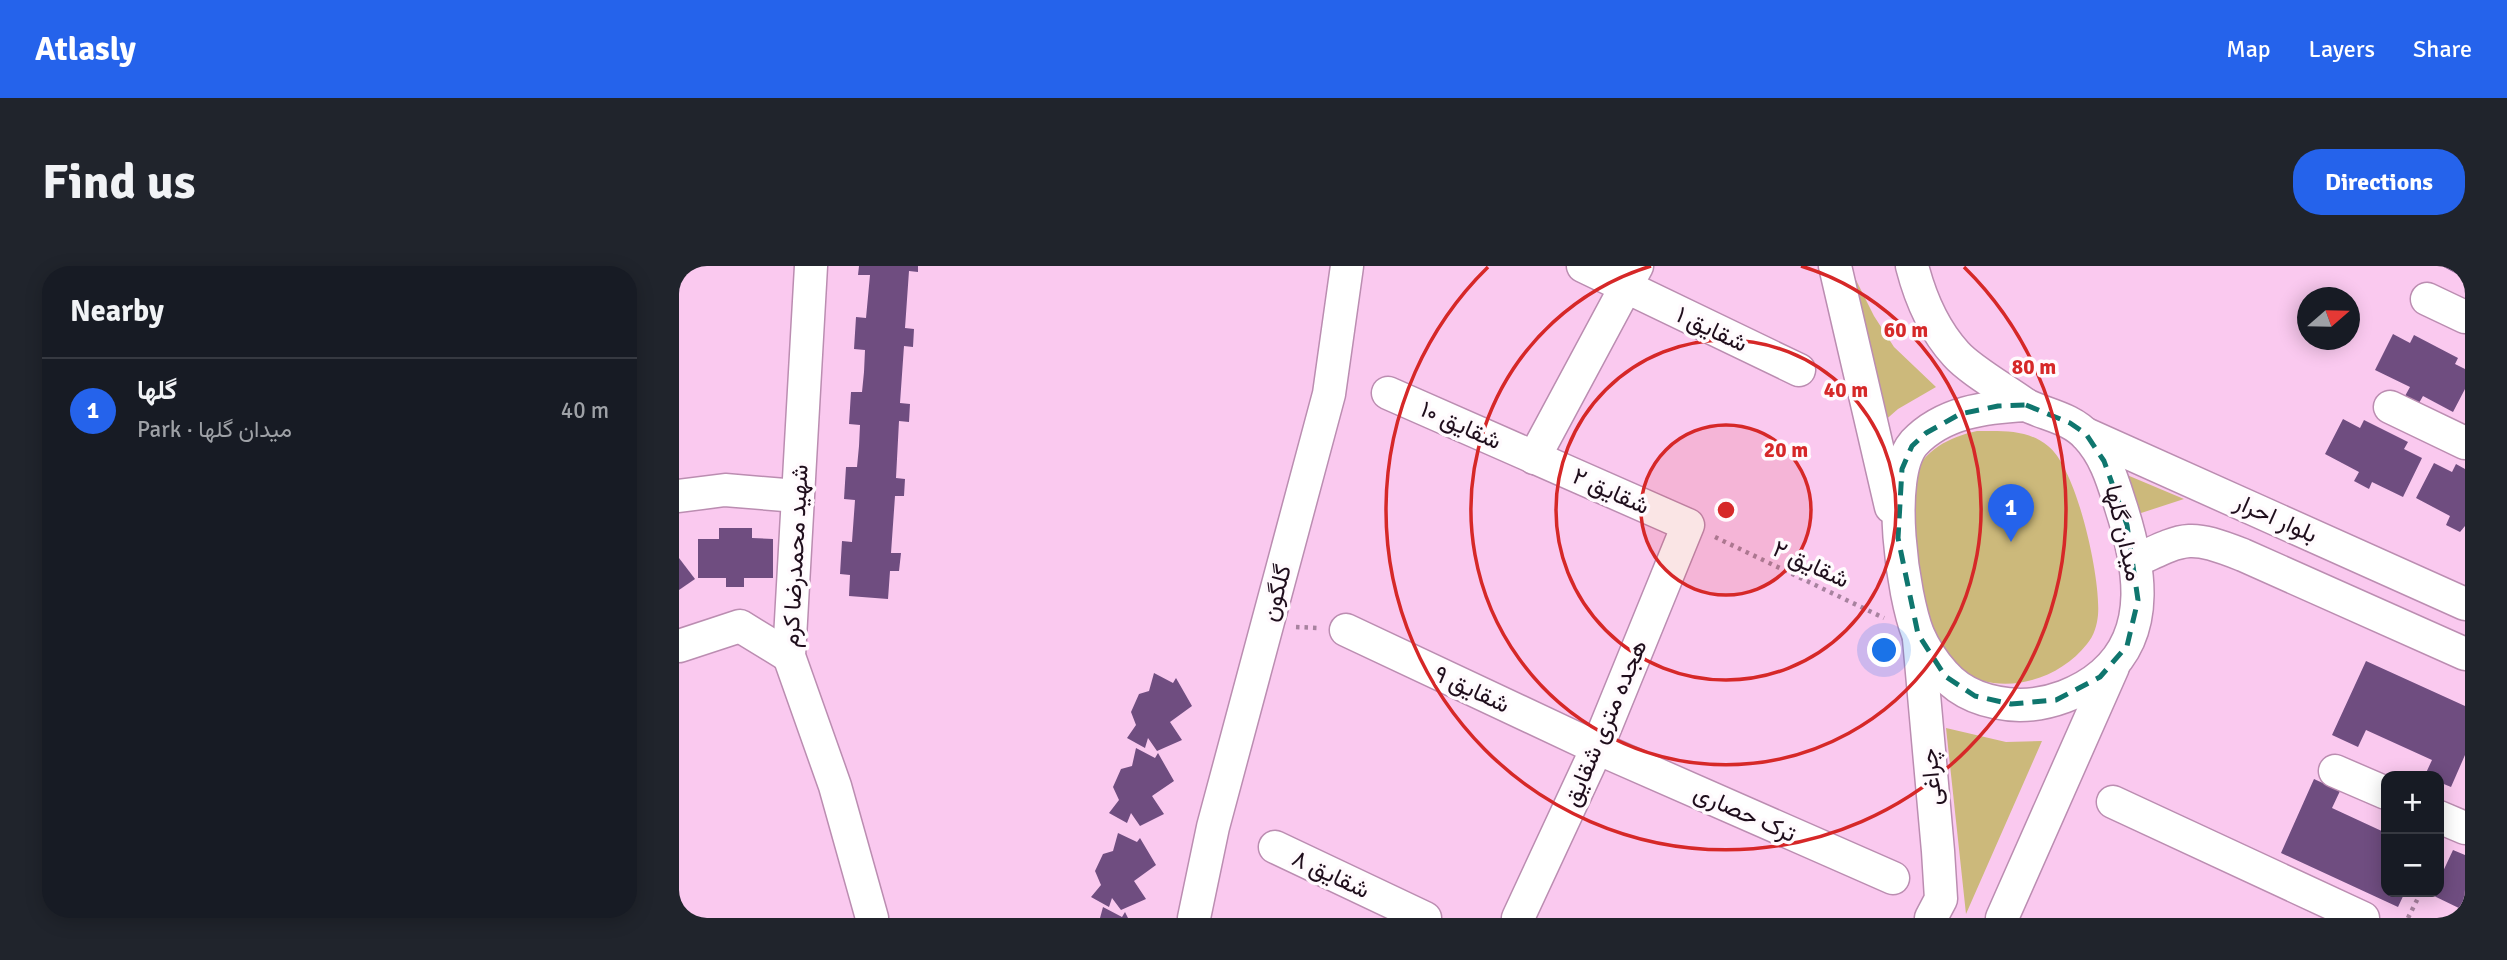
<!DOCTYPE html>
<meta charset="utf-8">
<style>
body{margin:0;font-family:Signika,Vazirmatn,sans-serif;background:#20242c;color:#f1f3f6}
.controls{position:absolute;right:21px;bottom:21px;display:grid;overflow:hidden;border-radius:14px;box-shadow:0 4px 18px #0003}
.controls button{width:63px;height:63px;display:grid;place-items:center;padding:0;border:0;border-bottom:2px solid #363941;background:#171b24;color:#f1f3f6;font:35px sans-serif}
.compass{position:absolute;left:1618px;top:21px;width:63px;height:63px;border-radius:50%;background:#171b24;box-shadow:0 4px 18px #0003;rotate:70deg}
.you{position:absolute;left:1206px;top:385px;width:24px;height:24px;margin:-18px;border:5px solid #fff;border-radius:50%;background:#1a73e8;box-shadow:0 0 0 10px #1a73e833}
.badge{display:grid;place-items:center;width:46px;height:46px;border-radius:50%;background:#2563eb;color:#fff;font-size:23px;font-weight:700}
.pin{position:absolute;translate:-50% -58px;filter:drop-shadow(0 2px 4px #0008)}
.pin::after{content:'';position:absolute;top:37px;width:24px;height:21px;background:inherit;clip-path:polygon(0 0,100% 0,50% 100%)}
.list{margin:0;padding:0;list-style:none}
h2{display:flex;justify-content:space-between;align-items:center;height:91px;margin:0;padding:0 28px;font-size:30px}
h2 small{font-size:23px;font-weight:400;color:#9ea1a6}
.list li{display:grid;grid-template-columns:46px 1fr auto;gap:21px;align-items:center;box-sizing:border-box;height:105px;padding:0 28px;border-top:2px solid #363941}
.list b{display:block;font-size:26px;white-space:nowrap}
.list p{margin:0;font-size:23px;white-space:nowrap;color:#9ea1a6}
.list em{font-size:23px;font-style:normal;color:#9ea1a6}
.map{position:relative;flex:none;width:1786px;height:652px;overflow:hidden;border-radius:28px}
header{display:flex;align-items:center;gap:42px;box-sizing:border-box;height:98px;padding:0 35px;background:#2563eb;color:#fff}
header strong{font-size:33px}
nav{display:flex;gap:38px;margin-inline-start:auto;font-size:24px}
.intro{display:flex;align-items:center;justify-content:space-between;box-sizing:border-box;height:168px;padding:0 42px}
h1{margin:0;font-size:49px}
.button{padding:18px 32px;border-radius:28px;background:#2563eb;color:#fff;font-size:24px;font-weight:700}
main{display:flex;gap:42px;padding:0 42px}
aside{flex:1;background:#171b24;border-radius:28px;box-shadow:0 4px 18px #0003}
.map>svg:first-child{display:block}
.green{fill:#ccb97b}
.building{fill:#6f4d80}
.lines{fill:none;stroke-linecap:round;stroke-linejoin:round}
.minor-casing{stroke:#bb8db1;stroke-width:35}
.path{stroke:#a7829f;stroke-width:4.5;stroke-dasharray:3.5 5;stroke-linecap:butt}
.minor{stroke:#fff;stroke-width:32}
.marked{fill:none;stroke:#0f766e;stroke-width:5;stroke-dasharray:14 9;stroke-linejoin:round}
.ring{fill:none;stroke:#d62828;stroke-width:3.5}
.labels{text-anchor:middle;stroke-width:7;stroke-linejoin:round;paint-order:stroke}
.street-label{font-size:24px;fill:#1f0e1c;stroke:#fffafd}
.centre{fill:#d62828;stroke:#fffafd;stroke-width:3.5}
.ring-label{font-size:21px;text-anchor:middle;font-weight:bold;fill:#d62828;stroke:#fffafd;stroke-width:7;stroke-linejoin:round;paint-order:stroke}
</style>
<header>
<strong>Atlasly</strong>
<nav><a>Map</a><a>Layers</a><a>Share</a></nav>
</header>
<div class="intro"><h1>Find us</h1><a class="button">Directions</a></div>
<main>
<aside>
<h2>Nearby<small></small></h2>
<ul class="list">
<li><span class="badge">1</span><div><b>گلها</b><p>Park · میدان گلها</p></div><em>40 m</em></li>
</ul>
</aside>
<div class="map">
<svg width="1786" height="652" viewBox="0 0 1786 652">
<rect width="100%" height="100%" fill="#fac9ef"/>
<g class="green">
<path d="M1174,8L1195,50L1215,81L1257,121L1219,143L1203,157Z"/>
<path d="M1298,165C1324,165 1348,163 1369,180C1398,202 1422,313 1419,349C1418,359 1415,370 1408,378C1379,415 1322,431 1281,405C1276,401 1268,398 1264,392C1257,379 1243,343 1239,328C1237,318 1231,219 1233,212C1245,184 1270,171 1298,165Z"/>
<path d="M1448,209L1505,233L1456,249Z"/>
<path d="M1267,462L1327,476L1363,475L1287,648Z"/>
</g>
<g class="building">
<path d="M180,0H239V6L230,5L226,62L235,63L234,81L225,80L221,137L231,138L230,156L220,155L217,212L226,213L225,230H216L212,287H222L220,305H211L209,333L170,330L171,309L161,308L163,275L173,276L176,234L165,233L167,201H178L180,180L181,159L170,158L172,126H183L185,106L186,84L175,83L177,51L187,52L191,9H179Z"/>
<path d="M1763,0H1782L1778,8Z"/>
<path d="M1714,68L1731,77L1735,69L1779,92L1776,98L1786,103V123L1774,146L1744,130L1740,137L1726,130L1731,121L1696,104Z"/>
<path d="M1664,153L1681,162L1685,154L1729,176L1725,183L1743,192L1724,231L1693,216L1690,223L1675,215L1680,206L1646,188Z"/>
<path d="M1755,197L1773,206L1777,198L1786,203V260L1781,266L1767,259L1771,250L1737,232Z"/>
<path d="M40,262H73V272L94,273V312H65V321H47V312H19V273H40Z"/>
<path d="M0,292L16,313L0,324Z"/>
<path d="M1687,395L1786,440V489L1772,521L1760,516V510L1746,509L1753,494L1687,464L1679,481L1653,469Z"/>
<path d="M475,407L494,417L497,412L513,440L491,456L503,474L478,485L469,472L466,482L448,472L457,459L452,446L460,428L470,425Z"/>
<path d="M457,482L476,492L479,487L495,515L473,530L485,548L461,560L452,547L448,557L430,547L440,534L434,521L442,503L453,500Z"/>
<path d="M1635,513L1661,525L1653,542L1707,567V626H1726L1719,641L1602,587Z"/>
<path d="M439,567L458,576L461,572L477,599L455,615L467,633L442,644L433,632L430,641L412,631L422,619L416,605L424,588L434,585Z"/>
<path d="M1774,584L1786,589V645L1753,629L1754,626H1760V614Z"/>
<path d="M424,641L443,651L446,646L449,652H421Z"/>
</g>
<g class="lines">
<g class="minor-casing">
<g id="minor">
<path d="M132,0L110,390L156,520L193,652"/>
<path d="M904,0L1120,104"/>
<path d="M1156,0L1212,241"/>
<path d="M1233,0C1241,31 1255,64 1277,88C1291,104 1328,125 1347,139"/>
<path d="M1748,33L1786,51"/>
<path d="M709,127L1009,259L918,482L839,652"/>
<path d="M1347,139C1367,149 1392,152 1408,170C1427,190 1434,216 1442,241C1460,297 1474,365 1424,408C1402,427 1370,439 1341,439C1313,438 1284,430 1265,408C1255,397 1245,382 1239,368C1224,330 1206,210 1235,177C1264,146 1307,141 1347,139Z"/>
<path d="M1711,141L1786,177"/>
<path d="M1407,168L1786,338"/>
<path d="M855,192L958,0"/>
<path d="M0,230L46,224L118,230"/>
<path d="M1456,295C1507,271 1510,268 1564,289L1786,388"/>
<path d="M667,364L918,482L1214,612"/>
<path d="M1240,373L1259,585L1262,633L1252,652"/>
<path d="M0,380L61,360L110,390"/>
<path d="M1656,505L1707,527"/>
<path d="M1434,536L1684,652"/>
<path d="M1760,551L1786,562"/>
<path d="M596,581L746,652"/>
<path d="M515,652L534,561L650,128L668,0"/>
<path d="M1323,652L1434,401"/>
</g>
</g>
<g class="path">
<path d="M1036,271L1205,352"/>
<path d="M617,361L640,362"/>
<path d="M1729,652L1742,626"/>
</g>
<use href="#minor" class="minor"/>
</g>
<path class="marked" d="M1347,139L1391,157L1407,168L1425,195L1448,259L1459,334L1448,380L1421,411L1377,434L1332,438L1296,430L1266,410L1239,368L1219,272L1223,203L1233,180L1247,167L1281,148L1319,140Z"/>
<circle cx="1047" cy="244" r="85" fill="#d62828" fill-opacity=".12"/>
<g class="ring">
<circle cx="1047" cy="244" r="85"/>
<circle cx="1047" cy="244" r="170"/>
<path d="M1122 0A255 255 0 1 1 972 0"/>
<path d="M1285 1A340 340 0 1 1 809 1"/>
</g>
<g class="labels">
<g class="street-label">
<text transform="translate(1033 63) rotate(25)" y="8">شقایق ۱</text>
<text transform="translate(782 159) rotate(24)" y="8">شقایق ۱۰</text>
<text transform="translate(932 225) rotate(24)" y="8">۲ شقایق</text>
<text transform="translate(1597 252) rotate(24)" y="8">بلوار احرار</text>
<text transform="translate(1445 267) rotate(77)" y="8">میدان گلها</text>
<text transform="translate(116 290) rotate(-87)" y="8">شهید محمدرضا کرم</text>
<text transform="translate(1132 298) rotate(25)" y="8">شقایق ۲</text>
<text transform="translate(597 327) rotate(-75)" y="8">گلگون</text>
<text transform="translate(793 423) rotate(25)" y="8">شقایق ۹</text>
<text transform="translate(926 457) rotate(-67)" y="8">هجده متری شقایق</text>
<text transform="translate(1252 511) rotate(-95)" y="8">چراغی</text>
<text transform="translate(1066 547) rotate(24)" y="8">ترک حصاری</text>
<text transform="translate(652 608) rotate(25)" y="8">شقایق ۸</text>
</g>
</g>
<circle cx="1047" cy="244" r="10" class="centre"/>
<g class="ring-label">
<text x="1227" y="71">60 m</text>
<text x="1355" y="108">80 m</text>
<text x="1167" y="131">40 m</text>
<text x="1107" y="191">20 m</text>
</g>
</svg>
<div class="controls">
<button>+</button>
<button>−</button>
</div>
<svg class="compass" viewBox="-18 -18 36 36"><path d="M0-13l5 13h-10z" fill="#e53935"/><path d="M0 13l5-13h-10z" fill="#9ea1a6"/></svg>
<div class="you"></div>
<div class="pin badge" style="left:1332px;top:276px">1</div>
</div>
</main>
